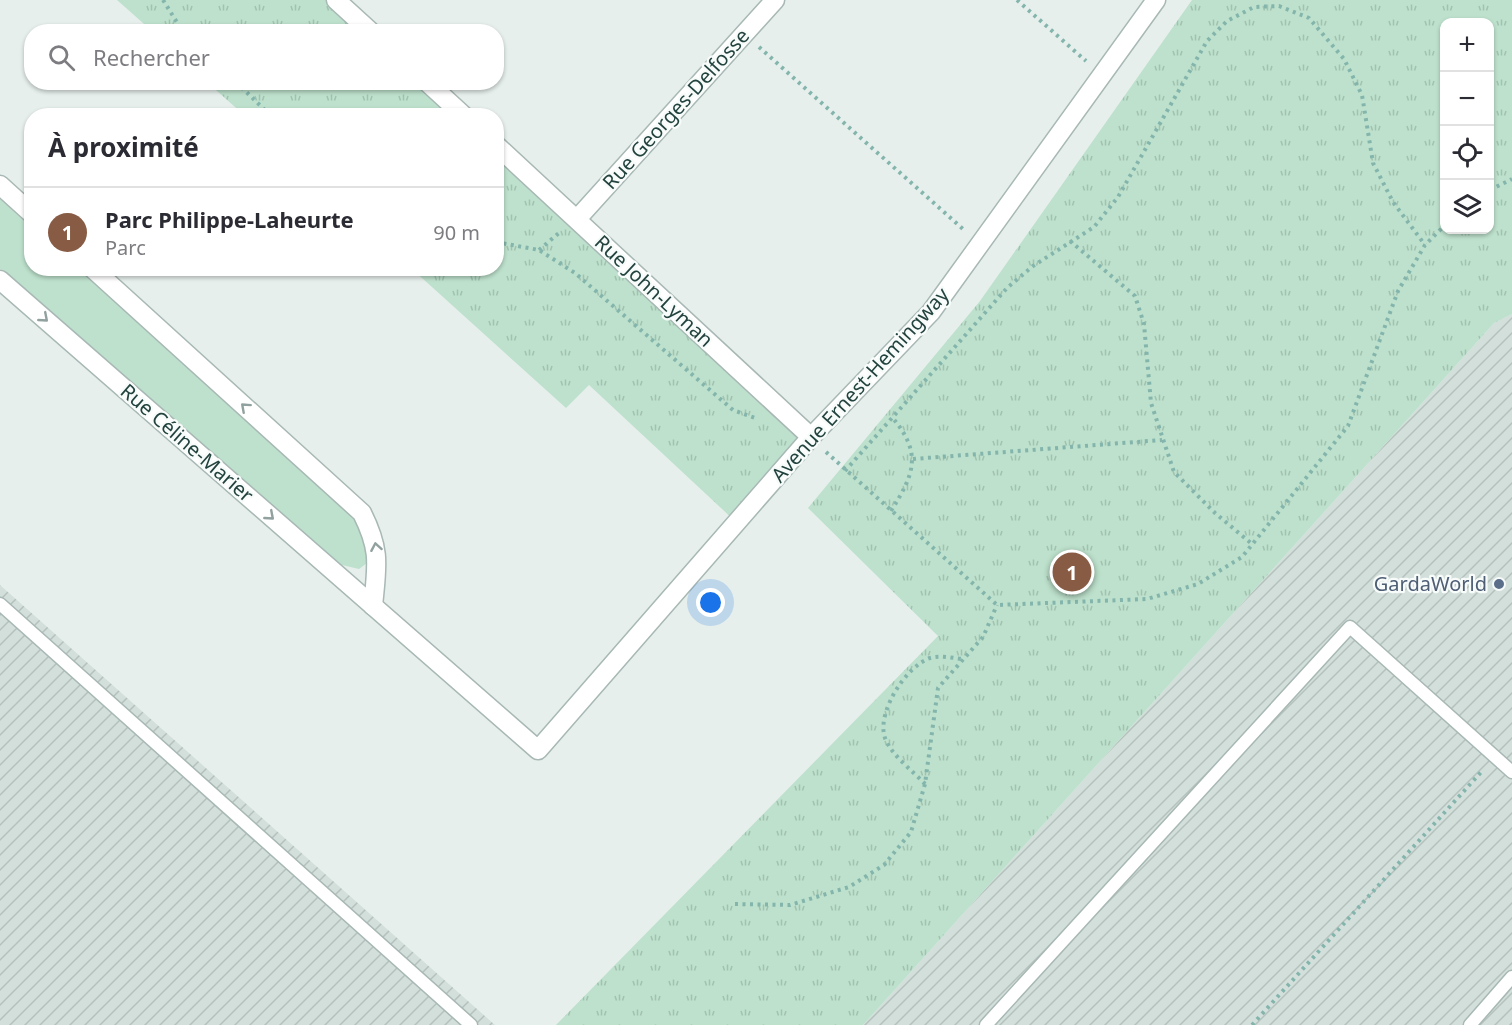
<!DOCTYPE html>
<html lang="fr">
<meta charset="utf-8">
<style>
body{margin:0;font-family:"Noto Sans",sans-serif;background:#f7f7f7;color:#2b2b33}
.controls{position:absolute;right:18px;top:18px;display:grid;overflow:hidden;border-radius:12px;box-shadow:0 2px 4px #0004}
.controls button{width:54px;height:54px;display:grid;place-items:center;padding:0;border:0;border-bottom:2px solid #e1e1e2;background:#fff;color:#2b2b33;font:30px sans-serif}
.you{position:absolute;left:711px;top:603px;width:21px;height:21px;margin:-15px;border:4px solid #fff;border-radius:50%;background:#1a73e8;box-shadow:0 0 0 9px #1a73e833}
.badge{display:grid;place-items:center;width:39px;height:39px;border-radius:50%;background:#885b44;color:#fff;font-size:20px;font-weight:700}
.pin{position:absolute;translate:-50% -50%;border:3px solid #fff;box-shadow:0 2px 6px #0006}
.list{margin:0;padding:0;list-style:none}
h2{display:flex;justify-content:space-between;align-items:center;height:78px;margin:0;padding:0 24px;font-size:26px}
h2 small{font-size:20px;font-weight:400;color:#7c7c81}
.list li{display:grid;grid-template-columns:39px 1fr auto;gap:18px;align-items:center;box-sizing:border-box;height:90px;padding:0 24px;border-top:2px solid #e1e1e2}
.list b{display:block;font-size:22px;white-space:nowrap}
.list p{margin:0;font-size:20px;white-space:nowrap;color:#7c7c81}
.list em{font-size:20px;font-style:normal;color:#7c7c81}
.icon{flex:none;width:33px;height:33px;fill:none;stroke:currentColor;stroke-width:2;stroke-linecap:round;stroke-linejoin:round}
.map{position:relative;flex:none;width:1512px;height:1025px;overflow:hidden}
.search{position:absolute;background:#fff;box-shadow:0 2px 4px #0004;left:24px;top:24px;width:480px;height:66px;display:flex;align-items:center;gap:15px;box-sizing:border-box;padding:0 21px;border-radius:24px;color:#7c7c81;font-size:22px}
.panel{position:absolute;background:#fff;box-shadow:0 2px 4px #0004;left:24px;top:108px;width:480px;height:168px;border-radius:24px}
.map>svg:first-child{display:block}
.industrial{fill:url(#industrial-furrows)}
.grass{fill:#bde1cc}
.park{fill:url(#park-tufts);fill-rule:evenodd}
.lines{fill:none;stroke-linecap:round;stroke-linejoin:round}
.lane-casing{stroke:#a8b8b5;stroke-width:15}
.street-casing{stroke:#a8b8b5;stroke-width:21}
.path{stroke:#84b5ac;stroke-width:4;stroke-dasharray:3 4.5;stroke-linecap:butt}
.lane{stroke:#fff;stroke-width:12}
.street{stroke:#fff;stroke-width:18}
.oneway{stroke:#91a19f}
.service-dot{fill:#5c6f8a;stroke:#f7fbf9;stroke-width:2}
.labels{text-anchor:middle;stroke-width:4.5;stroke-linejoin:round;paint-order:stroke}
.street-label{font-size:20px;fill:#23433f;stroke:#f7fbf9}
.service-label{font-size:20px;fill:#4e5e75;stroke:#f7fbf9;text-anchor:end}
</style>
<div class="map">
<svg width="1512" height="1025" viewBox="0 0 1512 1025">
<defs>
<pattern id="industrial-furrows" width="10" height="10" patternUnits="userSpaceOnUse" patternTransform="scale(1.5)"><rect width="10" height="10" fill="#d3dfdb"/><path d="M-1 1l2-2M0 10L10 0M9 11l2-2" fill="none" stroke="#b5c1bd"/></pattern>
<pattern id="park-tufts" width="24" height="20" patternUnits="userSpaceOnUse" patternTransform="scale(1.5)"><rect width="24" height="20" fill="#bde1cc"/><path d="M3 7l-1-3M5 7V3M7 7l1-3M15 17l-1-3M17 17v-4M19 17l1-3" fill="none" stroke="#a2c2b0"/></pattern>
</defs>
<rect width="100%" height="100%" fill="#e6efec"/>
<g class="industrial">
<path d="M1512,314V1025H863L1494,323Z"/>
<path d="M0,585L495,1025H0Z"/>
</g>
<path class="grass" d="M0,199L31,227L32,268L78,269L355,517L369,549L367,563L359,569L342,565L313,543L0,269Z"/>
<g class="park">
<path d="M117,0H334L368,31H152Z"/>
<path d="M1192,0H1512V314L1494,323L863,1025H556L938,636L808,508L980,301ZM1444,22H1490V230H1444Z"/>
<path d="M208,83H424L460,115H244Z"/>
<path d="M497,149L811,437L736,522L589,385L566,408L412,269L496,268Z"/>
</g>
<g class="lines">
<g class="lane-casing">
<g id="lane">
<path d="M0,604L471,1025"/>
<path d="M986,1025L1350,627L1512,772"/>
<path d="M1470,1025L1512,977"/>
</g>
</g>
<g class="street-casing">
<g id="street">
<path d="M336,0L371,32"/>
<path d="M427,82L464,116"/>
<path d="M496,145L811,437"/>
<path d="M0,185L32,214"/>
<path d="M577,219L775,0"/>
<path d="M92,268L362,513C381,551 377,565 373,606"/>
<path d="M0,280L538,750L811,437L931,312L1156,0"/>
</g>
</g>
<g class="path">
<path d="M163,0L183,32"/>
<path d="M1017,0L1086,61"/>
<path d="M759,47L964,230"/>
<path d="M236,82L271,116"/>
<path d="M1490,190L1512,179"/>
<path d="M1070,241L1135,296L1144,324L1151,403L1174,472L1215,513L1252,544"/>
<path d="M496,242L539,250L575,273L733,410L758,419"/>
<path d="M539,250L560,232"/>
<path d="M826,452L997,605L1147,599L1198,584L1242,557L1348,426L1398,291L1425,245L1444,226"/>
<path d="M913,459L1162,440"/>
<path d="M845,471L1007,288L1033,266L1094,227L1118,197L1207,41L1227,21L1254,7L1279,6L1309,18L1344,59L1362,95L1373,163L1393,202L1425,245"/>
<path d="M891,511C914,474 923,454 892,417"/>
<path d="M925,784C913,771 891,755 885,738C876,713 906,666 930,658C941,655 952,658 963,659"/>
<path d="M735,904L790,905L849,887L884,865L911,832L925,784L938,688L983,637L997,605"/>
<path d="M1252,1025L1483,770"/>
</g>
<use href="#lane" class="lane"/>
<use href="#street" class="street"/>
</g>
<defs><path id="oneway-chevron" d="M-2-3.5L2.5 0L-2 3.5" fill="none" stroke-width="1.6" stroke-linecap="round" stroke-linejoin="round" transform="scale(1.5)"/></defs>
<g class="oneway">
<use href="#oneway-chevron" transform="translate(44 318) rotate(41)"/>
<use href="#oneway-chevron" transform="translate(245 407) rotate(-138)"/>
<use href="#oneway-chevron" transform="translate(270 516) rotate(41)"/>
<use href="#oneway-chevron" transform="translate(376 547) rotate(-100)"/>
</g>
<circle class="service-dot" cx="1499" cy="584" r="6"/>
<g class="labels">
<g class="street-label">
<text transform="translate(676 109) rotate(-48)" y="7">Rue Georges-Delfosse</text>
<text transform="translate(654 291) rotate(43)" y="7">Rue John-Lyman</text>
<text transform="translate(860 385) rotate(-48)" y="7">Avenue Ernest-Hemingway</text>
<text transform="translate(187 443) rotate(41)" y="7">Rue Céline-Marier</text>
</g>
<g class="service-label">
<text x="1487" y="591">GardaWorld</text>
</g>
</g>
</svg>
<div class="controls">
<button>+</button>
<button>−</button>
<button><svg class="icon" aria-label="locate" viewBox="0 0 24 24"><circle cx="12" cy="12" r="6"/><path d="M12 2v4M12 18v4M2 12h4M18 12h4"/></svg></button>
<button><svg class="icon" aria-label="layers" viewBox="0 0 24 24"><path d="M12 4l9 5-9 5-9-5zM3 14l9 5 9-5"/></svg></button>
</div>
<div class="you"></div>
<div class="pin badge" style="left:1072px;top:572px">1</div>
<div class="search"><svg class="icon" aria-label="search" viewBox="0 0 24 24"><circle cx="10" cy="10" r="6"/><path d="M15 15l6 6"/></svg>Rechercher</div>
<section class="panel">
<h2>À proximité<small></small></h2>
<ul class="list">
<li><span class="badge">1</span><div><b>Parc Philippe-Laheurte</b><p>Parc</p></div><em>90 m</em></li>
</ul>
</section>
</div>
